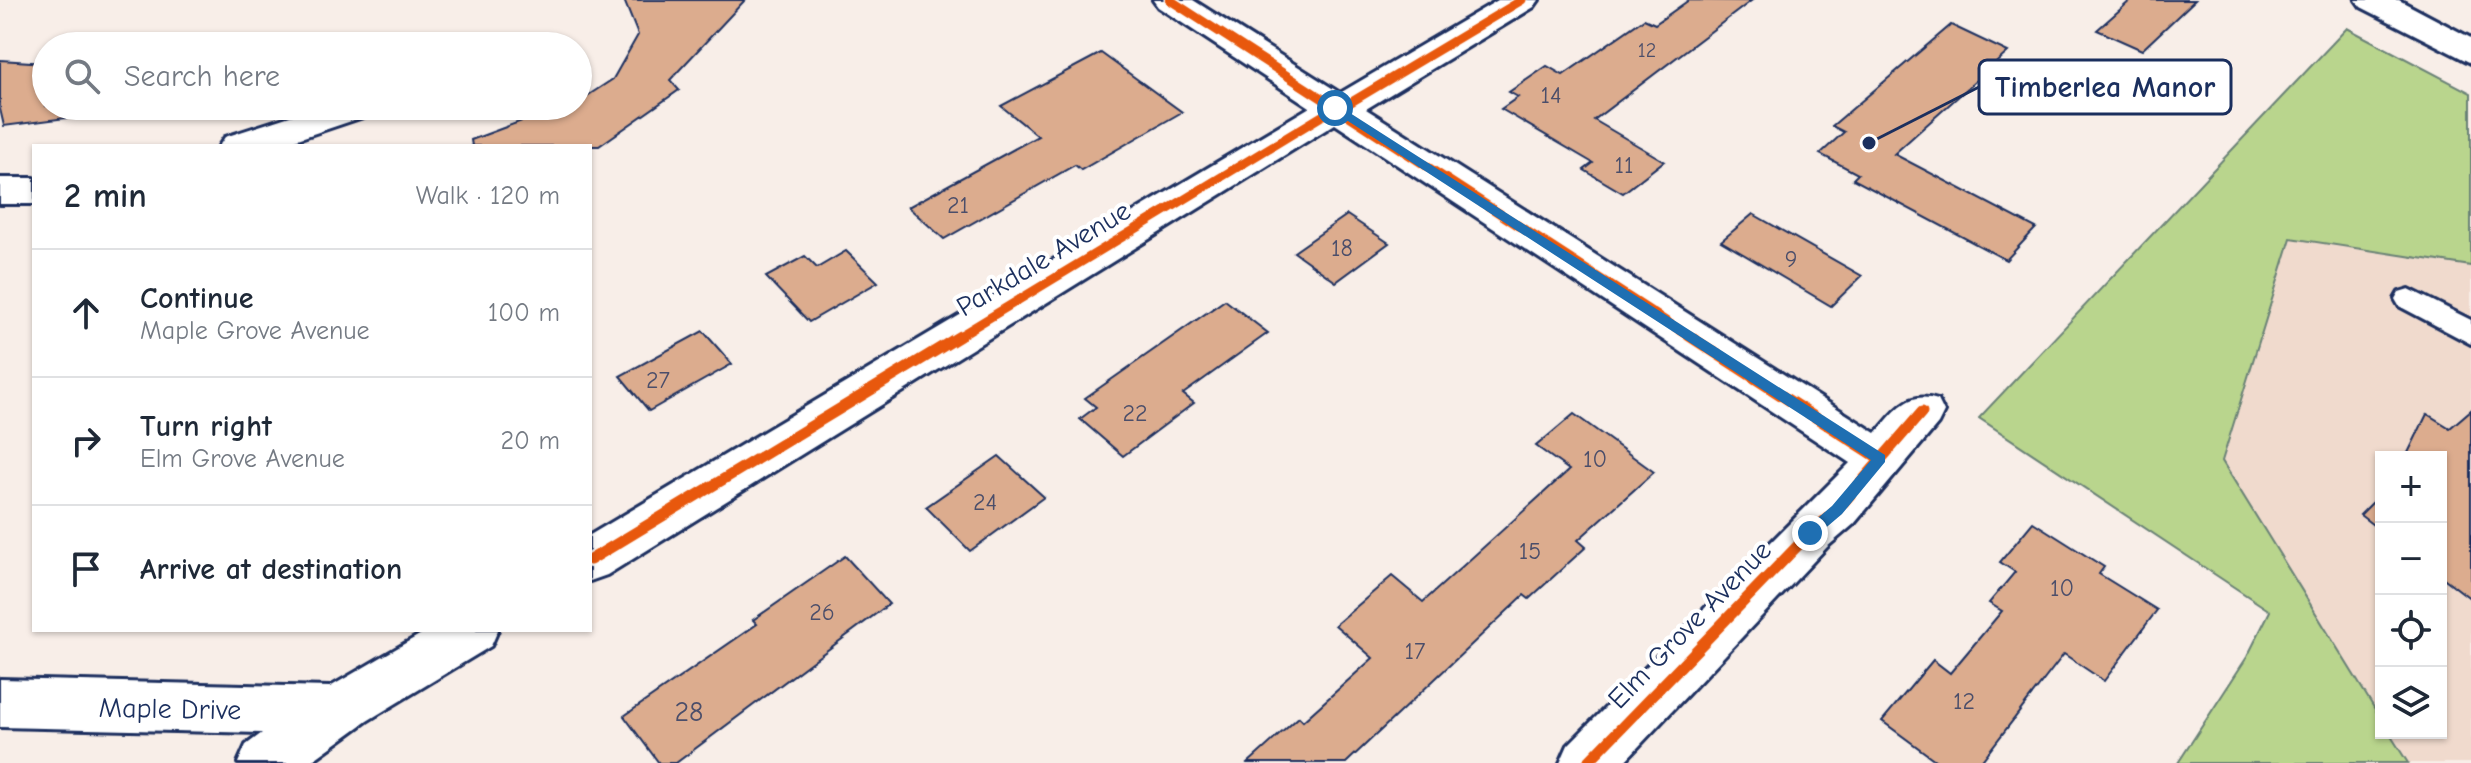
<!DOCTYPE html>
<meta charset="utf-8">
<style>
body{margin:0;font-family:"Comic Neue",sans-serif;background:#f6f6f7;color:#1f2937}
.controls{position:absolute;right:24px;bottom:24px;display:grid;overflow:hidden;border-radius:0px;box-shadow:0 2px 6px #0004}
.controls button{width:72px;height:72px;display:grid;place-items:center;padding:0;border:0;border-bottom:2px solid #e0e1e3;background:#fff;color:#1f2937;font:40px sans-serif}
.stop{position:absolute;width:24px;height:24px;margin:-18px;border:6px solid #1f6fb2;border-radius:50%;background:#fff}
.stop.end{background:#1f6fb2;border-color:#fff;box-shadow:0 2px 8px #0008}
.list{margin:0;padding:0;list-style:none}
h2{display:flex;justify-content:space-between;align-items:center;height:104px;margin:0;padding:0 32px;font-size:34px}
h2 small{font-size:26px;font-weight:400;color:#747a83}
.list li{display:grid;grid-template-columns:52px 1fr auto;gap:24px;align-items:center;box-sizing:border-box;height:128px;padding:0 32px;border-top:2px solid #e0e1e3}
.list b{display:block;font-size:30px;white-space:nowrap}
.list p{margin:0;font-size:26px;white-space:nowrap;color:#747a83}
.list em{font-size:26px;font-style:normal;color:#747a83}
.icon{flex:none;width:44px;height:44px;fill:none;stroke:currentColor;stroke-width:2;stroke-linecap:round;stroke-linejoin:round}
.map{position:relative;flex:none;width:2471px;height:763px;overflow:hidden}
.search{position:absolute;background:#fff;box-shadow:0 2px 6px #0004;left:32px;top:32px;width:560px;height:88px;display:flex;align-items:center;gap:20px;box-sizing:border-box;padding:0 28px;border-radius:44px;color:#747a83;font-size:30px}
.panel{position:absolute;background:#fff;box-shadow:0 2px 6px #0004;left:32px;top:144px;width:560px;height:488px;border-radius:0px}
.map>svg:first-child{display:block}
.built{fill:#f0dacd}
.green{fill:#b9d58d;stroke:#6a8276;stroke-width:2}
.building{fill:#dcac8e;stroke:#1b2f5e;stroke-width:2}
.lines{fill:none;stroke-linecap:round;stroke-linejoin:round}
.service-casing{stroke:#1b2f5e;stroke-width:6}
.minor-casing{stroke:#1b2f5e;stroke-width:6}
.primary-casing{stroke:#1b2f5e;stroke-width:6}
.service{fill:#fff;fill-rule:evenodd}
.minor{fill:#fff;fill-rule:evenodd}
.primary{fill:#fff;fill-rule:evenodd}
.cycleway-far1-casing{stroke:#fff;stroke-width:13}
.cycleway-casing{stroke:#fff;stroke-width:16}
.cycleway-far1{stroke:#e8590c;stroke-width:9}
.cycleway{stroke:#e8590c;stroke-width:11}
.route{fill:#1f6fb2}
.labels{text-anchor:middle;stroke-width:8;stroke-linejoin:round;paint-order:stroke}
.far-number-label{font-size:20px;fill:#4b4e6a}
.number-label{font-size:24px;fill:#4b4e6a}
.street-label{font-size:28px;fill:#1b2f5e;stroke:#fff}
.near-number-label{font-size:28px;fill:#4b4e6a}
.leader{fill:none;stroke:#1b2f5e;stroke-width:3}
.callout-dot{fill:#1b2f5e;stroke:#fff;stroke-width:3}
.callout{fill:#fff;stroke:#1b2f5e;stroke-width:3}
.callout-label{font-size:30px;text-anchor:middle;font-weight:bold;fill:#1b2f5e}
</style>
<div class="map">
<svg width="2471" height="763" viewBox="0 0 2471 763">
<rect width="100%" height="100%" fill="#f8eee8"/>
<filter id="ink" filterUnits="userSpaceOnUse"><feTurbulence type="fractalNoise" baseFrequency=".0125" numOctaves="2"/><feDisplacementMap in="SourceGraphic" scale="16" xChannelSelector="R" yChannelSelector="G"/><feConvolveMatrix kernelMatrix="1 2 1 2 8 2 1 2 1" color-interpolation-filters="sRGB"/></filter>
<g filter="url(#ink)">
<path class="built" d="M2291,237L2471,266V763H2408L2389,733H2441V457H2381V719L2222,461Z"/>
<path class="green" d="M2347,28L2471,93V266L2291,238L2222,461L2381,719V733H2389L2408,763H2178L2247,657L2270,611L1979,418Z"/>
<g class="building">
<path d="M624,0H745L670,80L679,90L599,146H472L471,140L562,106H578V96L584,98L613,79L638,35Z"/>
<path d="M1689,0L1751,1L1594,120L1664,161L1623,193L1584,170L1593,163L1501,109L1518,97L1509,92L1547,66L1563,75L1644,19L1655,24Z"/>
<path d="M2131,0H2195L2142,50L2097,30Z"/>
<path d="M1951,25L2008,52L1894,154L2036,228L2006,260L1853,179L1858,174L1820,154L1844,132L1832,126Z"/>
<path d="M1101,53L1182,112L1081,170L1075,165L944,239L908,207L1038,136L1001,106Z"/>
<path d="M0,60L46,63V106H130L128,110L4,126L0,109Z"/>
<path d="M1753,214L1862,276L1831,306L1721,241Z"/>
<path d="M1347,215L1389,243L1336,282L1294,252Z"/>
<path d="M846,251L878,282L809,322L766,277L805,256L817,268Z"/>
<path d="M1225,300L1268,333L1183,394L1194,403L1123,456L1080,419L1096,407L1085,398Z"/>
<path d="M703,331L732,364L649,411L620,376Z"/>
<path d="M2471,410V599L2441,576V457H2406L2427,414L2450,428Z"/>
<path d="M1574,414L1654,472L1578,540L1586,547L1529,599L1524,595L1346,763H1248L1299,717L1303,721L1373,658L1335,625L1392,576L1423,602L1569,470L1536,446Z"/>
<path d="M999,456L1044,497L970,551L926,507Z"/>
<path d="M2381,494V531L2360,515Z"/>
<path d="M2033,522L2104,567L2099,574L2157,610L2104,681L2064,654L1980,763H1939L1882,721L1933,660L1950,673L2002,611L1989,603L2015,572L2000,562Z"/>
<path d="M845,556L889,604L676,763H659L624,716L757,624L753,620Z"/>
</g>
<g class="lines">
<g class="service-casing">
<path id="service" d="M2409,289L2471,320V344L2399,306L2395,299L2399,292Z"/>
</g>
<g class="minor-casing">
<g id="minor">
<path d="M1153,0H1193L1340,93L1498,0H1539L1534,7L1366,109L1876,433C1895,412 1907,390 1938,400L1944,412L1938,424L1854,524L1827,547L1623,763H1560L1568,745L1850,463L1335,124L607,575L590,581V535L1310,107L1158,7Z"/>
<path d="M321,106H377L372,114L277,146H219L225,137Z"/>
<rect x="0" y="178" width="34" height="26"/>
<path d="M428,630H498L491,646L367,721L309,763H238L246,745L262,733L0,727V679L330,687Z"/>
</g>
</g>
<g class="primary-casing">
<path id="primary" d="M2356,0H2399L2471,38V63L2361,7Z"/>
</g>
<use href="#service" class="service"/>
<use href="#minor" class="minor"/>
<use href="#primary" class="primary"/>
<g class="cycleway-far1-casing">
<g id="cycleway-far1">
<path d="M1170,0L1692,338"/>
<path d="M956,338L1335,108L1343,107L1522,0"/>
</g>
</g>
<g class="cycleway-casing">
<g id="cycleway">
<path d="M1689,336L1880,459"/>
<path d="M590,560L960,336"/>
<path d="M1587,763L1810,533L1837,510L1922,412"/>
</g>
</g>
<use href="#cycleway-far1" class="cycleway-far1"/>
<use href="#cycleway" class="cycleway"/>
</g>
</g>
<path class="route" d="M1331,106H1339L1885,455V462L1842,514L1815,537H1805V529L1832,506L1871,460L1331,110Z"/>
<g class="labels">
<g class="far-number-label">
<text x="1647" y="57">12</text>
</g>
<g class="number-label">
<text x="1551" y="103">14</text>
<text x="1624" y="173">11</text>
<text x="958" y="213">21</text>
<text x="1342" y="256">18</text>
<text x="1791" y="267">9</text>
<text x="658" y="388">27</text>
<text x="1135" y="421">22</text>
<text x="1595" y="467">10</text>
<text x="985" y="510">24</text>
<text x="1530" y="559">15</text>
<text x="2062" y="596">10</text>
<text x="822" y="620">26</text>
<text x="1415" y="659">17</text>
<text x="1964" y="709">12</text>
</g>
<g class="street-label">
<text transform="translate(1043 258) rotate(-31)" y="10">Parkdale Avenue</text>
<text transform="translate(1689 624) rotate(-46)" y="10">Elm Grove Avenue</text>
<text transform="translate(170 708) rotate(1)" y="10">Maple Drive</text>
</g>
<g class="near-number-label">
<text x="689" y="721">28</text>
</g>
</g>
<path class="leader" d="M1869 143L1979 87"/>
<circle class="callout-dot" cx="1869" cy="143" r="8"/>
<rect class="callout" x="1979" y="60" width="252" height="54" rx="8"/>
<g class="callout-label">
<text x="2105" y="97">Timberlea Manor</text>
</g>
</svg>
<div class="controls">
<button>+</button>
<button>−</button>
<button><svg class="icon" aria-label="locate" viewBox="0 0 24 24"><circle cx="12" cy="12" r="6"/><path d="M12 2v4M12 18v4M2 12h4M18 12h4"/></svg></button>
<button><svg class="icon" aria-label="layers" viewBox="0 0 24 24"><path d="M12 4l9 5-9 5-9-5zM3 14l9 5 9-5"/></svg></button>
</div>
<div class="stop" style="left:1335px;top:108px"></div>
<div class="stop end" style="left:1810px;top:533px"></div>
<div class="search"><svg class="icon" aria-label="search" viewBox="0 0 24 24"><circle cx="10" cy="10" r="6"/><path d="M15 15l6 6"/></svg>Search here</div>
<section class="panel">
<h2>2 min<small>Walk · 120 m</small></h2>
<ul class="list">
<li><svg class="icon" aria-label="ahead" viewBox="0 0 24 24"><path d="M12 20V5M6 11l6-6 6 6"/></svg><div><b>Continue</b><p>Maple Grove Avenue</p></div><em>100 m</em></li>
<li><svg class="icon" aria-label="right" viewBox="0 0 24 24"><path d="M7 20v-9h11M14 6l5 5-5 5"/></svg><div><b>Turn right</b><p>Elm Grove Avenue</p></div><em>20 m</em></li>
<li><svg class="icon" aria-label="arrive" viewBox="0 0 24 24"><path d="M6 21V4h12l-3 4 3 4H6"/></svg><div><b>Arrive at destination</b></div></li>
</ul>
</section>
</div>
